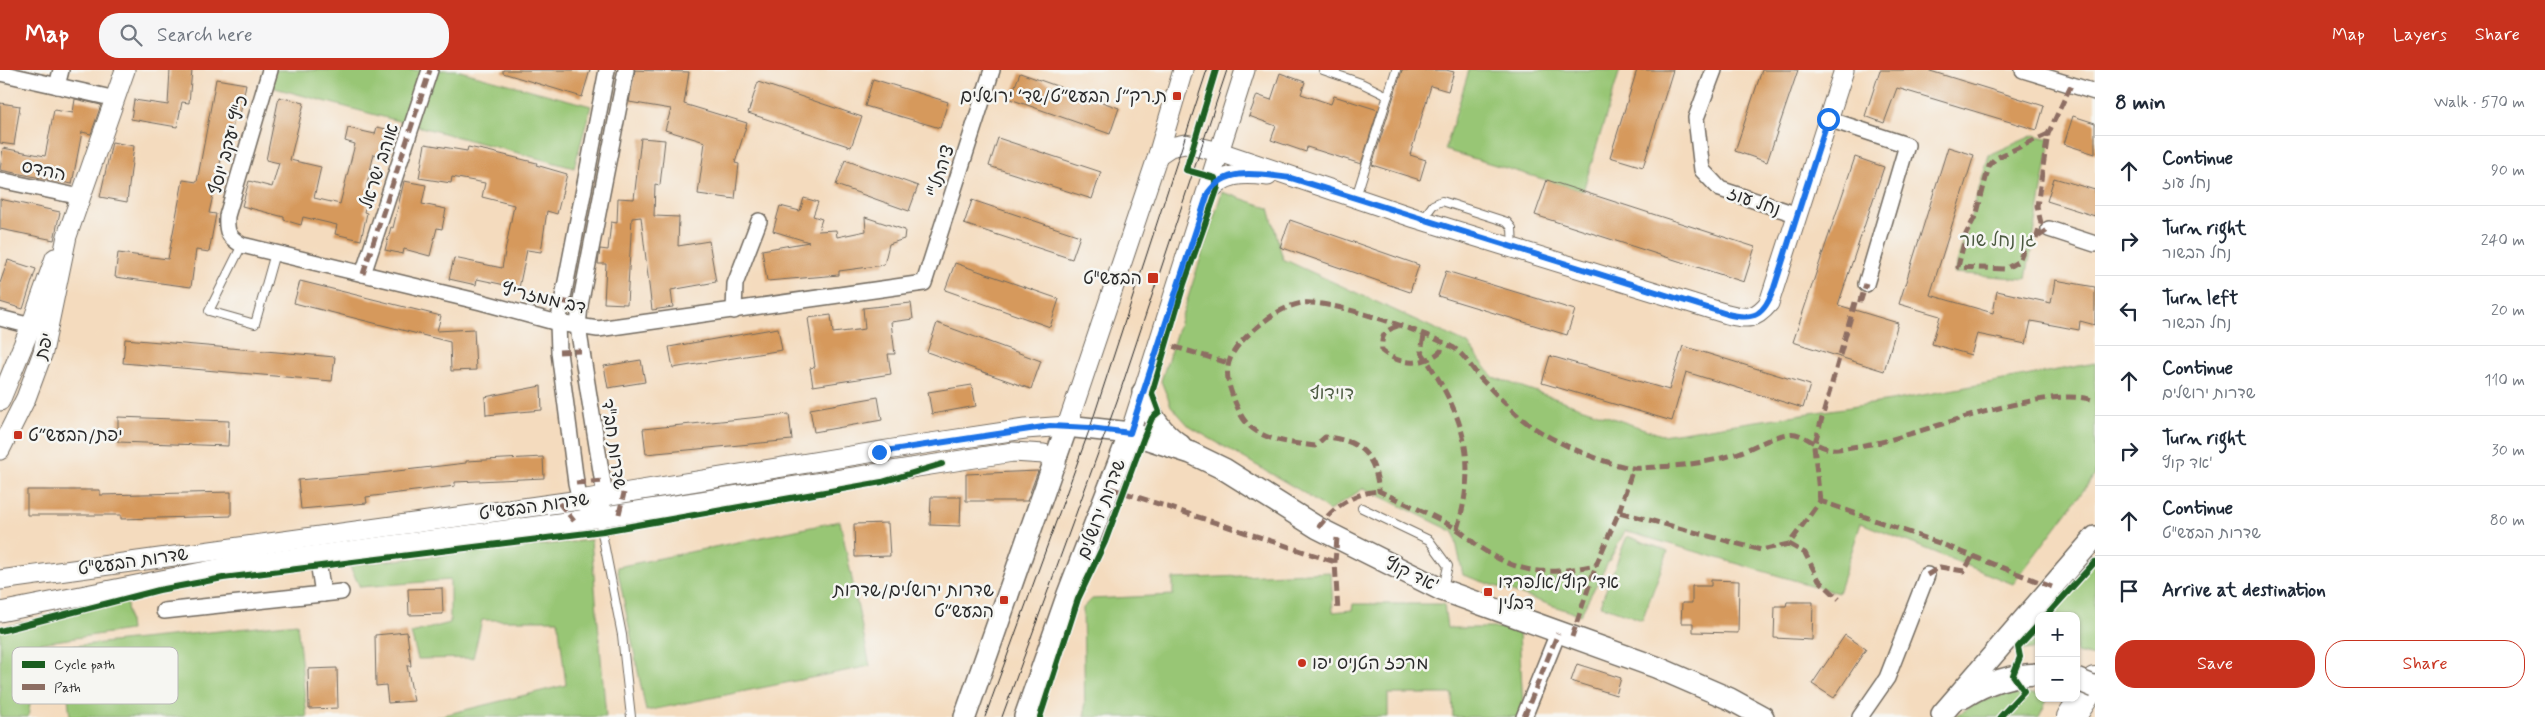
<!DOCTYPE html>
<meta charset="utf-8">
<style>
body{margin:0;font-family:Mynerve,"Playpen Sans Hebrew",sans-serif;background:#f6f6f7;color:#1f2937}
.controls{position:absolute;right:15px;bottom:15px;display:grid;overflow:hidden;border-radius:10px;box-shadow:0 1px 4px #0004}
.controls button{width:45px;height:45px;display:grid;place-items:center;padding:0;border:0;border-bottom:1px solid #e0e1e3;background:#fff;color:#1f2937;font:25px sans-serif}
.stop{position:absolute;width:15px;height:15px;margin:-11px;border:4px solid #1a73e8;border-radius:50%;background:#fff}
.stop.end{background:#1a73e8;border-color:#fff;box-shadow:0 1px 5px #0008}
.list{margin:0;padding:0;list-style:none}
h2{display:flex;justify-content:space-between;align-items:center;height:65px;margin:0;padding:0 20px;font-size:21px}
h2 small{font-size:16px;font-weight:400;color:#747a83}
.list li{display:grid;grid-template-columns:32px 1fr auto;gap:15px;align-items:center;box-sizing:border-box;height:70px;padding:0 20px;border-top:1px solid #e0e1e3}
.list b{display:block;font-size:19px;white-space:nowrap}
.list p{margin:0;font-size:16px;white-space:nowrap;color:#747a83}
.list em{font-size:16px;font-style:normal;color:#747a83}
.actions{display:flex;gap:10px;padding:15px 20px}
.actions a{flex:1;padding:11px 0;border:1px solid #c8321e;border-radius:20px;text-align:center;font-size:18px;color:#c8321e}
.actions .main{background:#c8321e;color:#fff}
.icon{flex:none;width:28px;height:28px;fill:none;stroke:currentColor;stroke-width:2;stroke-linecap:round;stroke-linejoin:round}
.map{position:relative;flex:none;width:2095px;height:647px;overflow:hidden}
header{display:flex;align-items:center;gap:30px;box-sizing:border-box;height:70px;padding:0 25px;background:#c8321e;color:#fff}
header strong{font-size:24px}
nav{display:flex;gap:28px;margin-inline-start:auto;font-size:18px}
.search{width:350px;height:45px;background:#f6f6f7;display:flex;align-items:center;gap:12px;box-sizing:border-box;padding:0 18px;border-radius:20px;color:#747a83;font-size:19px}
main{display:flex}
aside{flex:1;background:#fff}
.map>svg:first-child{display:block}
.green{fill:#98c674;stroke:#627850}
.building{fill:#d6995c}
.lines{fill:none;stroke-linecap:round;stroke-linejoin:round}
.service-casing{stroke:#71695e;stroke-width:10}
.minor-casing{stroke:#71695e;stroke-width:18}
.tertiary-casing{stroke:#71695e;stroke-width:21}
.secondary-casing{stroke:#71695e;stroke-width:24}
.motorway-casing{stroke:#71695e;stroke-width:30}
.service{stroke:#fff;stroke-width:8}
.minor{stroke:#fff;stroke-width:15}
.tertiary{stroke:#fff;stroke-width:19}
.secondary{stroke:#fff;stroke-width:21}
.motorway{stroke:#fff;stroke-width:28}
.tram{stroke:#2b2b2b;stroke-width:1}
.secondary-bridge-casing{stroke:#71695e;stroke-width:24;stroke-linecap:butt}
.secondary-bridge{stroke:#fff;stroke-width:21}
.quiet{stroke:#8d6e63;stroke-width:5;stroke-dasharray:10 5;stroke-linecap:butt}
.cycleway-casing{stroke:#f6f6f2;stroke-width:9}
.cycleway{stroke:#1b5e20;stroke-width:6}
.route{stroke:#1a73e8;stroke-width:6}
.poi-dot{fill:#c8321e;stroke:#f6f6f2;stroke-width:2}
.labels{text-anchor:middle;stroke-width:5;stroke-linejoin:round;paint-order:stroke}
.poi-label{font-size:18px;fill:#2b2b2b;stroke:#f6f6f2;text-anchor:end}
.street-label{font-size:18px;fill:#2b2b2b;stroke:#f6f6f2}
.park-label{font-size:18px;fill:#4c5a41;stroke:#f6f6f2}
.key{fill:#f6f6f2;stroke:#b9b9b6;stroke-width:1}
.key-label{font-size:14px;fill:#2b2b2b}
</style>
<header>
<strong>Map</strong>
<div class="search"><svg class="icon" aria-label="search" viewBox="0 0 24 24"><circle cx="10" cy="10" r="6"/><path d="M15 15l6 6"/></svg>Search here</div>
<nav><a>Map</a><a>Layers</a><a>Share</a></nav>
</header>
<main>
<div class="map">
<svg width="2095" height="647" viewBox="0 0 2095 647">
<rect width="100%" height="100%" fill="#f6f6f2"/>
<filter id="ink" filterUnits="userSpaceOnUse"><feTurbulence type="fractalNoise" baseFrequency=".02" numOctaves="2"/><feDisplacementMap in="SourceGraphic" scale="10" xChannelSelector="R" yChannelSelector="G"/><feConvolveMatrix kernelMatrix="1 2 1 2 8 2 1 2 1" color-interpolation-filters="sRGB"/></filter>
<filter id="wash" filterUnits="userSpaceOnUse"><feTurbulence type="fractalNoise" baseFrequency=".0096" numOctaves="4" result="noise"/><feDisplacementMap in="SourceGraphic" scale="20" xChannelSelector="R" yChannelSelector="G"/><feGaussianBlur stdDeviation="1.12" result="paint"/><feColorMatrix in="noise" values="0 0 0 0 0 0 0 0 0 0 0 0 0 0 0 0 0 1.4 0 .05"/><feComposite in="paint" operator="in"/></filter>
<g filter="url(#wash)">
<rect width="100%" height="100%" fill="#f4dbbe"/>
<g class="green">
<path d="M275,0H456L591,36L574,98L271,17Z"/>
<path d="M1469,0H1620L1583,121L1445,80Z"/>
<path d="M2034,65L2051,69L2026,209L1954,203L1989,85Z"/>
<path d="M1222,122L1269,138L1283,189L1468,274L1493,307L1662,365L1891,331L2095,293V405L2013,514L1861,453L1838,523L1625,461L1580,545L1463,505L1454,462L1364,418L1329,441L1301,421L1190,357L1171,336L1161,311Z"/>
<path d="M840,451L870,596L646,641L617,497Z"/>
<path d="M1627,466L1668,481L1642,550L1600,535Z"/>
<path d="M591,470L606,647H436L566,615L558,550H482L473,588L418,589L411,563L450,553V510L360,517L349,495Z"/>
<path d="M2095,488V587L2076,583V546H2046Z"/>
<path d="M1331,502L1333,542L1352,540L1353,534H1444L1447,558H1508L1519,562L1523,637L1519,647H1453L1452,624H1388V647H1085L1083,538L1092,529L1173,525V509Z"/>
<path d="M126,527L130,560L40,573L28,647H0V558Z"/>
<path d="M297,553L307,647H70L63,577Z"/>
<path d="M2039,555V578L2023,580L2020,577Z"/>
<path d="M2010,624H2039V628H2048L2039,647H1955C1972,634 1989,628 2010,624Z"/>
</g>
<g id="blocks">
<g class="building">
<path d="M170,0H192L189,33L182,32L177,57L131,49L134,30L168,35Z"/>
<path d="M503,0H590L582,27L503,3Z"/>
<path d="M635,0L689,2L684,34L747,53L735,93L739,94L735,129L698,124L705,72L665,60L671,39L629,32Z"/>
<path d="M1402,0H1446L1454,2L1448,21L1431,16L1410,85L1426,90L1420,110L1372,95Z"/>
<path d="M1637,0H1673L1643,97L1610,87Z"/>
<path d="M1762,0H1798L1767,92L1735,81Z"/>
<path d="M1880,0H1927L2044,36L2037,60L1897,18L1884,53L1865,46Z"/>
<path d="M1020,3L1119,38L1110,64L1010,29Z"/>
<path d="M1280,3L1305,12L1301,24L1331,34L1334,26L1378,40L1361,94L1307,77L1306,82L1271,70L1276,56L1249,46L1257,25L1271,30Z"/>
<path d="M216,9L246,14L240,45L235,44L227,86L222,85L209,143L216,144L209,182L196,180L191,217L115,207L118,183L168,189L183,110L197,112Z"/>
<path d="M873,9L948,32L940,58L865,36Z"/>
<path d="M758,12L862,47L851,77L748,43Z"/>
<path d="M279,27L304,33L290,90L321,97L314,128L340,134L355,74L345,71L348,58L375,64L377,57L395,61L389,88L374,84L366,118L370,119L364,142L367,143L361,170L335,164L337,155L303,147L301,155L284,150V147L242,136L249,111L272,117L279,93L266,90Z"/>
<path d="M75,29L101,35L91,64L82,62L72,114L0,100L3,78L45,86L54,40L73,43Z"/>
<path d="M0,33L20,36L14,75L0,73Z"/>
<path d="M2073,46L2095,53V84L2064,74Z"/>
<path d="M641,68L665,70L660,115L655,114L654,146L679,147L678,176L709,171L716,212L671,220L673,237L652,240L641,147L632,148L627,234L604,233L606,194H598L600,179L608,180L611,152L617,153L618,128L634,129Z"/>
<path d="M998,68L1101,102L1092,129L989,96Z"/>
<path d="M112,72L134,76L127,132L100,127Z"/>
<path d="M425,74L467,81L468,77L488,81L537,93L536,95L567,104L557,144L547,141L541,182L527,180L519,218L477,209L476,215L449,209L454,188L502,198L514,135L482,127L485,113L452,107L451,113L419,108Z"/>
<path d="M1948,77L1974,85L1930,225L1993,243L1997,221L2051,233L2055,210L2095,217V255L2080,251L2079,260L2031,251L2026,274L1977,264L1971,285L1932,274L1940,246L1899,234Z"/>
<path d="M1855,87L1884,97L1838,235L1898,253L1884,301L1793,272Z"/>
<path d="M845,90L918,116L909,141L836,115Z"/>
<path d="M2054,108L2095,120V146L2047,131Z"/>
<path d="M1547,110L1755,177L1744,212L1535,145Z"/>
<path d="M404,111L426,115L422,134L446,139L442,159L437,158L430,186L404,179L403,184L385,180L391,157L393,158Z"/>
<path d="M804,128L818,132L813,146L822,149L818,161L836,160L837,167L866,161L865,147L905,160L904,169L889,174L884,195L839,201V205L767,211L762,180L809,172L773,161L780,136L800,141Z"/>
<path d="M0,129L60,142L54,170L0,159Z"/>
<path d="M972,130L1080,166L1072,189L964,154Z"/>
<path d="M1290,150L1419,195L1410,222L1280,177Z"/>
<path d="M8,190L36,199L23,239L0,232V213Z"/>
<path d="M955,193L1059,229L1050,257L945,220Z"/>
<path d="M1446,201L1575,240L1567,265L1438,226Z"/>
<path d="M300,211L441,246L437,261L474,259L476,300L451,301L450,272L294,233Z"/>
<path d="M911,233L913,249L891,252L895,284H888L891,304L813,316L810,298L815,297L808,248L831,245L833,263L865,259L863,238Z"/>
<path d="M937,253L1041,291L1031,319L927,282Z"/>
<path d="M778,258L782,280L673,298L669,277Z"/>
<path d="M125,269L335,287L332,311L123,293Z"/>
<path d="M1683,276L1810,315L1803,338L1686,302L1672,351L1542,313L1550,286L1669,320Z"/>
<path d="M641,290L645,312L608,318L604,296Z"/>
<path d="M972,315L976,336L932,344L928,322Z"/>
<path d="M541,316L542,340L486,345L485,327Z"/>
<path d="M878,327L882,350L814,362L810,339Z"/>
<path d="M789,344L792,370L646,384L643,359Z"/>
<path d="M118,347L229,351L228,376L118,372Z"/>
<path d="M543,387L544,408L455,412V416L366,427L367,433L301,439L298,410L380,403L466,393V391Z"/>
<path d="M1038,401L1027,431H966V404Z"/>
<path d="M27,420H100V425L231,422V446L121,449V445H27Z"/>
<path d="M931,427H961L960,456L930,455Z"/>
<path d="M888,453L890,486L855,487L854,454Z"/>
<path d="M1711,510L1739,511L1738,563L1693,562V553H1681L1682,533H1692V516H1711Z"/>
<path d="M442,518L443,544L409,545L408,519Z"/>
<path d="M1787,532H1813L1812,570L1774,568L1775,536H1786Z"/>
<path d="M407,562L411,596H407L414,631L388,633L386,615L376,616L375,565Z"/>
<path d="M1845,565L1866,579L1834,628L1812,614Z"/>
<path d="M1577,594L1621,608L1616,625L1571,611Z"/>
<path d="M337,598L338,638L309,639L308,599Z"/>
</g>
</g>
</g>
<g filter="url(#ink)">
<use href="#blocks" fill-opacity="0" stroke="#71695e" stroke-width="1"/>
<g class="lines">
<g class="service-casing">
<g id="service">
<path d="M1323,0L1361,13L1388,26"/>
<path d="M1356,127L1396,0"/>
<path d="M1422,150L1433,135L1442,131L1507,152L1512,158L1513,178"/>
<path d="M242,175L209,241L255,254L275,183"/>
<path d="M1362,438L1429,470L1448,496L1443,518"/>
<path d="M599,448L622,565L631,647"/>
</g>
</g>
<g class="minor-casing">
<g id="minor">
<path d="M270,0L227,146C226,162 228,167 242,175L481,232L558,253L598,259L924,213L992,0"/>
<path d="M1714,0L1696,48L1702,100L1720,119L1798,145"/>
<path d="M2023,0L2095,22"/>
<path d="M0,3L116,29"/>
<path d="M57,16L61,0"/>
<path d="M1828,49L1907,75L1866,214"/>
<path d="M0,110L81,127"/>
<path d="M2049,159L2095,174"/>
<path d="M363,204L430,0"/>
<path d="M734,241L735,214L759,151"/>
<path d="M0,248L31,256"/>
<path d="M602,436L605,426L578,257L580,235L626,0"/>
<path d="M588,437L580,430L576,413L559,282L558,253L607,0"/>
<path d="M317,485L323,524"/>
<path d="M164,541L341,522"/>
<path d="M1524,647L1558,563"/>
<path d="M1860,647L1887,608L1927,505"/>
</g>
</g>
<g class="tertiary-casing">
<g id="tertiary">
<path d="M1158,85L1170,77L1185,74L1220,82L1415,148L1727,244C1747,249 1755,250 1769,233L1844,0"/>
<path d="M1208,124C1222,102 1244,103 1268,106"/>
<path d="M0,331L31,256L55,188"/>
<path d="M1130,363L1245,0"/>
<path d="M0,380L26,328L43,282L67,166L125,0"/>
<path d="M0,510L580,430L924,374L1025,359L1067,356L1158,85L1183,0"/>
<path d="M0,542L227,497L574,451L1013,382L1044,384L1056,394"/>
</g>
</g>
<g class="secondary-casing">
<g id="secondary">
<path d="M1143,322C1149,345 1161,362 1180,375"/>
<path d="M1964,627C1988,612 2010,605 2039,604"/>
<path d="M1942,644L2095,467"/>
<path d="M965,647L1067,356L1130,363L1191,383L1224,399L1318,458L1442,520L1656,597L1730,629L1763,647"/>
<path d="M1025,647L1068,524L1130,363"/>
</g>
</g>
<g class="motorway-casing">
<path id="motorway" d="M2071,647L2095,611"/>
</g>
<use href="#service" class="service"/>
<use href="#minor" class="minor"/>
<use href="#tertiary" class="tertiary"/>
<use href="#secondary" class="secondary"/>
<use href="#motorway" class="motorway"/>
<g class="tram">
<path d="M985,647L1090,358L1207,0"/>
<path d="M1002,647L1117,331L1227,0"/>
</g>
<g class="secondary-bridge-casing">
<path id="secondary-bridge" d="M2076,609L2095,617"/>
</g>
<use href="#secondary-bridge" class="secondary-bridge"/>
<g class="quiet">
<path d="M2048,64L1996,88L1989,96L1977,143L1966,164L1958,197L2005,199L2019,191L2025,176L2049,159"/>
<path d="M2036,169L2041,153L2037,136L2048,64L2071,15"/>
<path d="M363,204L430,0"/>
<path d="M561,231L580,235"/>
<path d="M1398,256C1383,261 1381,266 1382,281C1401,296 1423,296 1441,281L1442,272"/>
<path d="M1424,266L1421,281C1461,343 1480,384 1457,459"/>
<path d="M1159,272L1228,293"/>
<path d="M559,282L581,281"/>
<path d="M576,413L603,411"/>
<path d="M1110,418L1335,492"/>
<path d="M1820,431L1814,376L1856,229L1861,230L1866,214"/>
<path d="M559,433L574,451"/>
<path d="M1619,442L1633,398"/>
<path d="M619,444L624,423"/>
<path d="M1318,458C1333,437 1353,423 1379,421"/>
<path d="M1337,468L1335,492L1338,542"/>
<path d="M1789,474L1805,483L1819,510L1839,529"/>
<path d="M1927,505L1940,497L1964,501L1973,486"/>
<path d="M2052,517L1939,473L1820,431L1789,474L1761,480L1619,442L1596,495C1546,505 1523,506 1479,477C1471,471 1464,463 1455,458C1431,444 1404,433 1379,421C1375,385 1361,370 1325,367L1315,376C1287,372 1252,371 1239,341C1225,310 1220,292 1246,267C1262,252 1280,237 1302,233C1329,229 1429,263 1454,278C1465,285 1473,301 1483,311C1496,324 1509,338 1522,349C1546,369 1602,394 1633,398C1640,399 1648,397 1655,397C1684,396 1713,392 1741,382C1756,376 1772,367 1787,364C1804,360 1815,381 1838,379C1852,377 1867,375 1881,372C1931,360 2051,313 2095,331"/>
<path d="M1572,567L1596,495"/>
<path d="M1524,647L1558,563"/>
</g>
<g class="cycleway-casing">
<g id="cycleway">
<path d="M2046,546L2095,492"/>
<path d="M0,561L159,520L223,508L603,461L882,412L942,394"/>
<path d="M1040,647L1078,529L1105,472L1144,367L1152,348L1159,342L1152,323L1184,214L1218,117L1215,108L1186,100L1216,0"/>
<path d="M2000,647L2024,621L2013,605L2020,587L2018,577L2039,554"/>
</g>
</g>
<use href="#cycleway" class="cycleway"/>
</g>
</g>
<g class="lines" filter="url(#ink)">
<path class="route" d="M879,382L1050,356L1090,358L1130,363L1208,123C1227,95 1262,105 1291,108L1727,244C1755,251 1764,245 1774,218L1828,49"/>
</g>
<g class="poi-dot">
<rect x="1172" y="21" width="10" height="10" rx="2.5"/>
<rect x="1147" y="202" width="12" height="12" rx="2.5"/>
<rect x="13" y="360" width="10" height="10" rx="2.5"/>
<rect x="1483" y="517" width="10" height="10" rx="2.5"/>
<rect x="999" y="525" width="10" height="10" rx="2.5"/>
<circle cx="1302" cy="593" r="5"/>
</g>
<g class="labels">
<g class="poi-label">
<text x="1167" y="32">ת.רק״ל הבעש״ט/שד׳ ירושלים</text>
<text x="1142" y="214">הבעש"ט</text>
<text x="28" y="371" text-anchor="start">יפת/הבעש״ט</text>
<text x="1498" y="518" text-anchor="start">אד׳ קוץ/אלפרדו<tspan x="1498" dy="21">דבלין</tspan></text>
<text x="994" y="526">שדרות ירושלים/שדרות<tspan x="994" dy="21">הבעש״ט</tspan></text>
<text x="1312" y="599" text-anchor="start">מרכז הטניס יפו</text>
</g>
<g class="street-label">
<text transform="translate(228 75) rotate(-74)" y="6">כ"ץ יעקב יוסף</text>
<text transform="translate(379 96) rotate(-72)" y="6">אוהב ישראל</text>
<text transform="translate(44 100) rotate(12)" y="6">ההדס</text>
<text transform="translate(940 101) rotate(-72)" y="6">ציהתל"י</text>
<text transform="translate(1754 131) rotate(19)" y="6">נחל עוז</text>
<text transform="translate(544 228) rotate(13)" y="6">דב ממזריץ</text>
<text transform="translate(44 276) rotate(-74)" y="6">יפת</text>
<text transform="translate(614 374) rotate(82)" y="6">שדרות חב"ד</text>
<text transform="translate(534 436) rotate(-8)" y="6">שדרות הבעש"ט</text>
<text transform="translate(1101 439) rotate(-69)" y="6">שדרות ירושלים</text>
<text transform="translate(133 491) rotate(-8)" y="6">שדרות הבעש"ט</text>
<text transform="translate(1412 504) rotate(26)" y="6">אד קוץ'</text>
</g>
<g class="park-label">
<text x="1998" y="176">גן נחל שור</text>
<text x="1332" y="329">דוידוף</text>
</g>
</g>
<rect x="12" y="577" width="166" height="57" rx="8" class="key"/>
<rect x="22" y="591" width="23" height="7" fill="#1b5e20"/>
<rect x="22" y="614" width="23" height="6" fill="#8d6e63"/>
<g class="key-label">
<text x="54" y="599">Cycle path</text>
<text x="54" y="622">Path</text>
</g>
</svg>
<div class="controls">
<button>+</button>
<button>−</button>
</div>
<div class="stop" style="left:1828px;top:49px"></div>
<div class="stop end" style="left:879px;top:382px"></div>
</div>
<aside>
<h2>8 min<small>Walk · 570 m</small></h2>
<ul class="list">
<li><svg class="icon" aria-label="ahead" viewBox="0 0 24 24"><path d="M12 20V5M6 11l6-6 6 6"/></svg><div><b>Continue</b><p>נחל עוז</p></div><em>90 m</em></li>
<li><svg class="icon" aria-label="right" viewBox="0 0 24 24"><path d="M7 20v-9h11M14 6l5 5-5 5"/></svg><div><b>Turn right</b><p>נחל הבשור</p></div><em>240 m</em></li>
<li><svg class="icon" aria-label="left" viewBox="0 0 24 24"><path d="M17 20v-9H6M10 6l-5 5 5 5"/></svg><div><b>Turn left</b><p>נחל הבשור</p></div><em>20 m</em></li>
<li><svg class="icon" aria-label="ahead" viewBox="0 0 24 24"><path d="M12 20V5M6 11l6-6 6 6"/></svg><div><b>Continue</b><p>שדרות ירושלים</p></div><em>110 m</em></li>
<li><svg class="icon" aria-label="right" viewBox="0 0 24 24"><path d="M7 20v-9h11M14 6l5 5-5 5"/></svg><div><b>Turn right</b><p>אד קוץ'</p></div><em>30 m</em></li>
<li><svg class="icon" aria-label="ahead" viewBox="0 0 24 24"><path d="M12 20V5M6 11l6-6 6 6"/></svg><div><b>Continue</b><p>שדרות הבעש&quot;ט</p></div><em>80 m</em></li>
<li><svg class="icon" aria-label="arrive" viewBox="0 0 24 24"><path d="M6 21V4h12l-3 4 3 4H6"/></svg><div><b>Arrive at destination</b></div></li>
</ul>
<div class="actions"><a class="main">Save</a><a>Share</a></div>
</aside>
</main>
